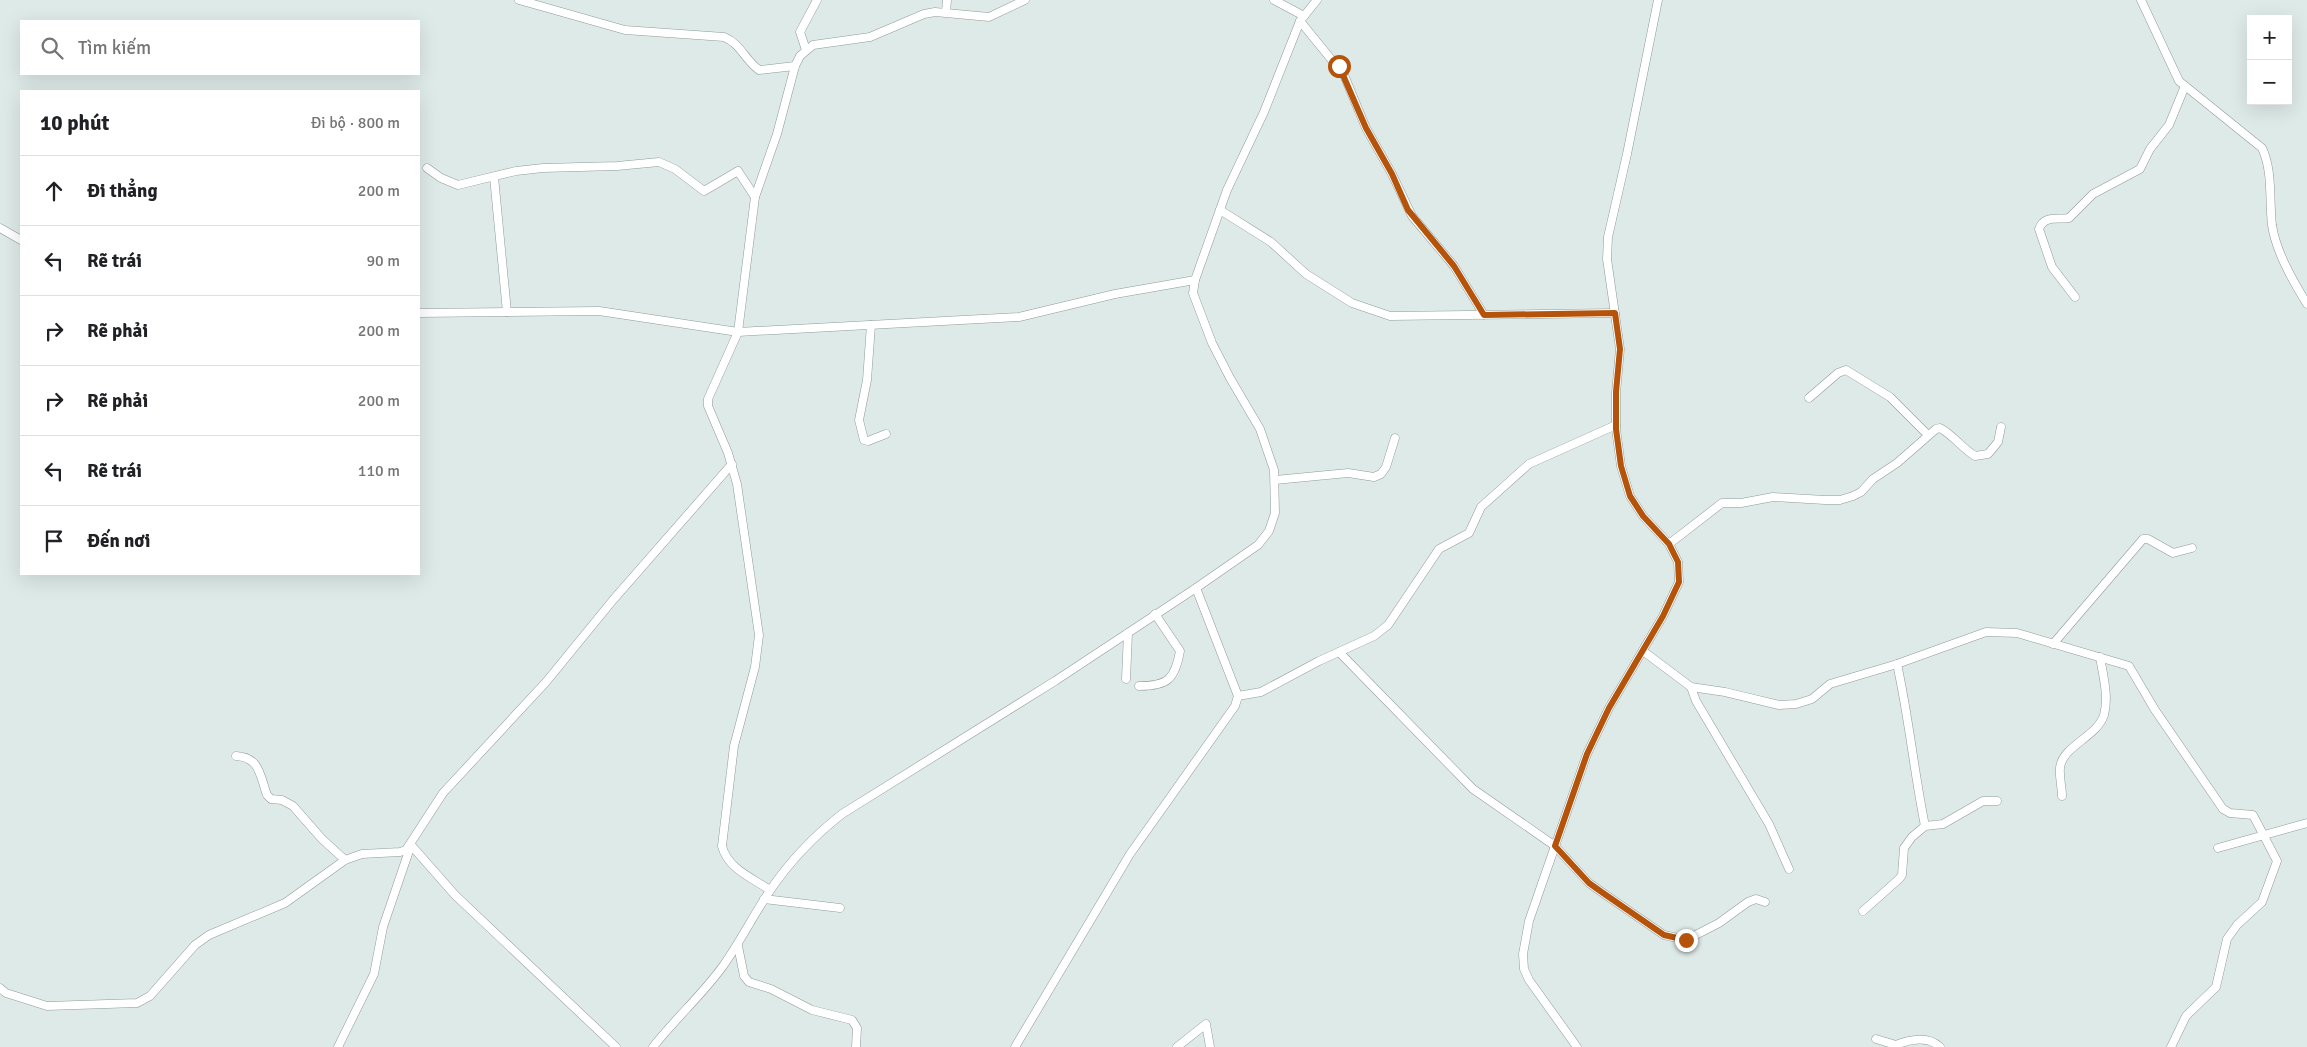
<!DOCTYPE html>
<html lang="vi">
<meta charset="utf-8">
<style>
body{margin:0;font-family:Signika,sans-serif;background:#f6f6f6;color:#202124}
.controls{position:absolute;right:15px;top:15px;display:grid;overflow:hidden;border-radius:0px;box-shadow:0 5px 20px #0002}
.controls button{width:45px;height:45px;display:grid;place-items:center;padding:0;border:0;border-bottom:1px solid #e0e0e0;background:#fff;color:#202124;font:25px sans-serif}
.stop{position:absolute;width:15px;height:15px;margin:-11px;border:4px solid #b45309;border-radius:50%;background:#fff}
.stop.end{background:#b45309;border-color:#fff;box-shadow:0 1px 5px #0008}
.list{margin:0;padding:0;list-style:none}
h2{display:flex;justify-content:space-between;align-items:center;height:65px;margin:0;padding:0 20px;font-size:21px}
h2 small{font-size:16px;font-weight:400;color:#757577}
.list li{display:grid;grid-template-columns:32px 1fr auto;gap:15px;align-items:center;box-sizing:border-box;height:70px;padding:0 20px;border-top:1px solid #e0e0e0}
.list b{display:block;font-size:19px;white-space:nowrap}
.list em{font-size:16px;font-style:normal;color:#757577}
.icon{flex:none;width:28px;height:28px;fill:none;stroke:currentColor;stroke-width:2;stroke-linecap:round;stroke-linejoin:round}
.map{position:relative;flex:none;width:2307px;height:1047px;overflow:hidden}
.search{position:absolute;background:#fff;box-shadow:0 5px 20px #0002;left:20px;top:20px;width:400px;height:55px;display:flex;align-items:center;gap:12px;box-sizing:border-box;padding:0 18px;border-radius:0px;color:#757577;font-size:19px}
.panel{position:absolute;background:#fff;box-shadow:0 5px 20px #0002;left:20px;top:90px;width:400px;height:485px;border-radius:0px}
.map>svg:first-child{display:block}
.lines{fill:none;stroke-linecap:round;stroke-linejoin:round}
.minor-casing{stroke:#909b99;stroke-width:9}
.minor{stroke:#fff;stroke-width:8}
.route{stroke:#b45309;stroke-width:6}
</style>
<div class="map">
<svg width="2307" height="1047" viewBox="0 0 2307 1047">
<rect width="100%" height="100%" fill="#deeae8"/>
<g class="lines">
<g class="minor-casing">
<g id="minor">
<path d="M519,0L625,30L724,37C740,43 745,60 759,70L795,66"/>
<path d="M1274,0L1304,16"/>
<path d="M2141,0L2179,81L2262,148C2273,171 2269,200 2272,225C2276,252 2293,281 2307,304"/>
<path d="M946,12L947,0"/>
<path d="M1300,21L1344,75L1366,128L1392,174L1412,216L1454,266L1484,315"/>
<path d="M806,50L800,32L817,0"/>
<path d="M427,168L441,178L458,185L516,171L543,168L617,166L659,162L675,169L704,191L738,171L755,197"/>
<path d="M494,177L507,312"/>
<path d="M1220,210L1271,242L1306,274L1352,303L1390,316L1615,313"/>
<path d="M0,228L21,240"/>
<path d="M2075,297L2052,267L2039,229C2044,215 2057,220 2069,218L2093,194L2140,169L2150,149L2169,125L2185,86"/>
<path d="M419,313L599,311L738,332L1019,317L1115,294L1195,280"/>
<path d="M871,325L867,380L859,420L864,440L868,441L886,434"/>
<path d="M1809,398L1838,373L1846,370L1890,397L1928,435"/>
<path d="M1275,480L1348,473L1374,477L1381,474L1386,467L1395,438"/>
<path d="M1669,544L1722,503H1741L1773,497L1825,500H1840L1853,496L1861,492L1873,479L1897,463L1936,429L1940,428C1953,435 1962,448 1975,456L1988,454L1998,442L2001,427"/>
<path d="M2053,644L2143,539H2148L2173,553L2192,548"/>
<path d="M1643,651L1691,687L1725,692L1779,705L1796,704L1812,699L1830,684L1897,664L1986,632L2017,633L2129,666L2155,710L2223,809L2230,813L2253,815L2277,861L2262,902L2237,925L2227,939L2216,987L2186,1016L2171,1047"/>
<path d="M1339,652L1473,789L1555,846L1589,883L1603,893L1664,935L1686,940L1719,923L1748,902L1756,899L1765,902"/>
<path d="M1897,664C1909,718 1914,772 1925,826"/>
<path d="M1126,679L1128,633"/>
<path d="M1139,686C1168,686 1175,679 1180,651L1155,614"/>
<path d="M1691,687L1696,701L1769,824L1789,869"/>
<path d="M1238,696L1261,692L1319,661L1374,636L1388,625L1439,549L1469,533L1481,507L1529,464L1616,425"/>
<path d="M236,756C260,757 260,776 267,795L271,799L282,800L293,806L322,839L345,860"/>
<path d="M2062,796C2062,787 2059,777 2060,768C2062,746 2097,737 2104,715C2109,697 2103,675 2100,657"/>
<path d="M2218,848L2307,823"/>
<path d="M770,890C752,878 727,868 722,846L734,746L755,667L759,635L737,484L728,453L708,406V399L738,332L755,197L777,134L795,66L800,56L813,45L870,37L924,14L935,12L989,17L1025,0"/>
<path d="M764,899L840,908"/>
<path d="M1863,911L1899,879L1902,875L1904,848L1912,837L1925,826L1943,824L1983,801H1997"/>
<path d="M738,946L744,976L749,982L771,989L812,1010L852,1020L857,1028L856,1047"/>
<path d="M0,988L6,993L47,1006L137,1003L150,996L195,945L209,935L285,903L345,860L362,854L400,852L406,850L443,793L546,682L613,600L732,464"/>
<path d="M1876,1039L1896,1045C1910,1039 1928,1036 1940,1047"/>
<path d="M338,1047L374,974L383,927L411,845L455,895L616,1047"/>
<path d="M653,1047C675,1019 702,995 723,966C740,942 753,916 769,892C789,862 814,836 842,814L1055,681L1196,588L1258,545L1269,531L1275,513L1274,470L1260,429L1230,378L1212,343L1193,293L1195,280L1227,190L1264,112L1300,21L1317,0"/>
<path d="M1015,1047L1130,854L1235,706L1238,696L1196,588"/>
<path d="M1177,1047L1206,1024L1210,1047"/>
<path d="M1577,1047L1529,980L1524,969L1523,954L1529,921L1587,754L1609,708L1663,616L1679,582L1678,562L1669,544L1643,516L1630,496L1621,466L1616,429V393L1620,349L1607,259L1608,237L1627,154L1658,0"/>
</g>
</g>
<use href="#minor" class="minor"/>
</g>
<g class="lines">
<path class="route" d="M1339,66L1366,128L1392,174L1408,210L1454,266L1484,315L1615,313L1620,349L1616,392V429L1621,466L1630,496L1643,516L1669,544L1678,562L1679,582L1663,616L1609,708L1587,754L1555,846L1589,883L1603,893L1664,935L1686,940"/>
</g>
</svg>
<div class="controls">
<button>+</button>
<button>−</button>
</div>
<div class="stop" style="left:1339px;top:66px"></div>
<div class="stop end" style="left:1686px;top:940px"></div>
<div class="search"><svg class="icon" aria-label="search" viewBox="0 0 24 24"><circle cx="10" cy="10" r="6"/><path d="M15 15l6 6"/></svg>Tìm kiếm</div>
<section class="panel">
<h2>10 phút<small>Đi bộ · 800 m</small></h2>
<ul class="list">
<li><svg class="icon" aria-label="ahead" viewBox="0 0 24 24"><path d="M12 20V5M6 11l6-6 6 6"/></svg><div><b>Đi thẳng</b></div><em>200 m</em></li>
<li><svg class="icon" aria-label="left" viewBox="0 0 24 24"><path d="M17 20v-9H6M10 6l-5 5 5 5"/></svg><div><b>Rẽ trái</b></div><em>90 m</em></li>
<li><svg class="icon" aria-label="right" viewBox="0 0 24 24"><path d="M7 20v-9h11M14 6l5 5-5 5"/></svg><div><b>Rẽ phải</b></div><em>200 m</em></li>
<li><svg class="icon" aria-label="right" viewBox="0 0 24 24"><path d="M7 20v-9h11M14 6l5 5-5 5"/></svg><div><b>Rẽ phải</b></div><em>200 m</em></li>
<li><svg class="icon" aria-label="left" viewBox="0 0 24 24"><path d="M17 20v-9H6M10 6l-5 5 5 5"/></svg><div><b>Rẽ trái</b></div><em>110 m</em></li>
<li><svg class="icon" aria-label="arrive" viewBox="0 0 24 24"><path d="M6 21V4h12l-3 4 3 4H6"/></svg><div><b>Đến nơi</b></div></li>
</ul>
</section>
</div>
